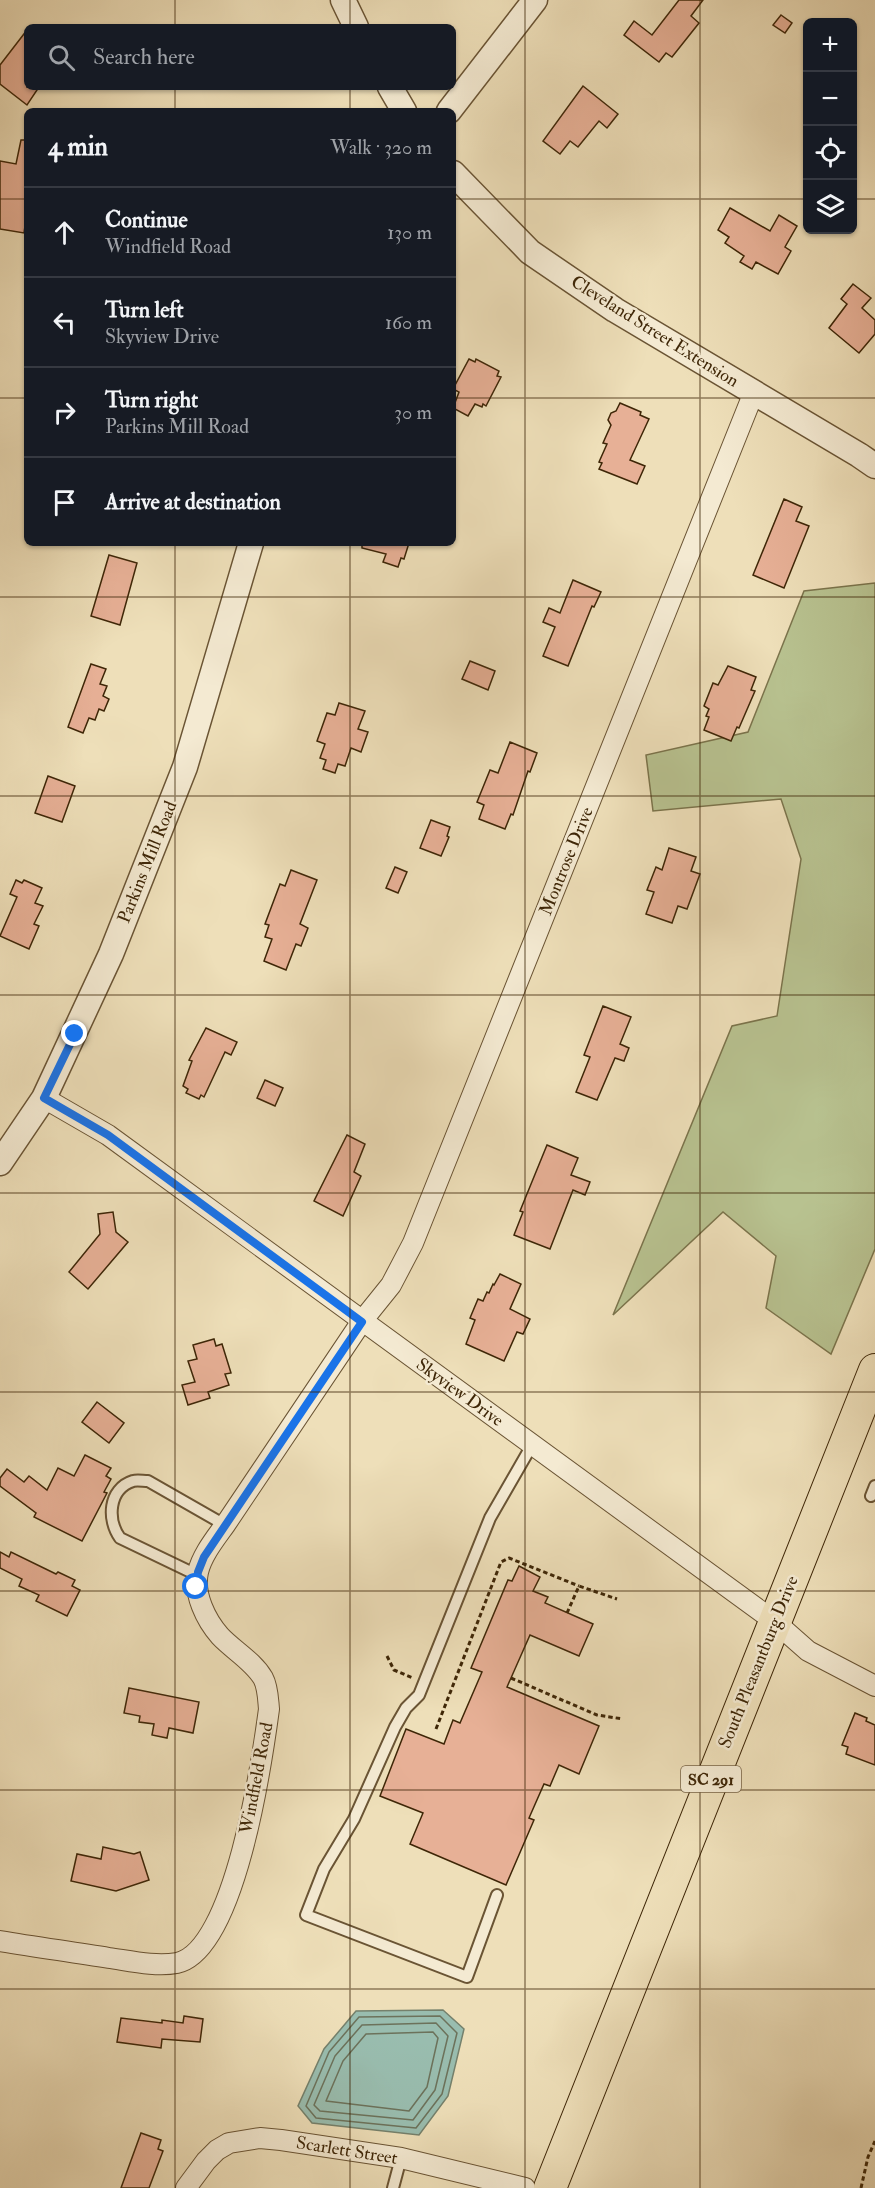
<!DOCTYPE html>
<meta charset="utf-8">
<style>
body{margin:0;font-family:"IM FELL Double Pica",serif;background:#20242c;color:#f1f3f6}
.controls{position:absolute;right:18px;top:18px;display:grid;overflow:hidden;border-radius:9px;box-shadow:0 2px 4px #0004}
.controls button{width:54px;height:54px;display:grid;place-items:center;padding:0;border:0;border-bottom:2px solid #363941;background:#171b24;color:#f1f3f6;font:30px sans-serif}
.stop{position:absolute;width:18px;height:18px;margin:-14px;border:4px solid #1a73e8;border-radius:50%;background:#fff}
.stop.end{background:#1a73e8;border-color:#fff;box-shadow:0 2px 6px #0008}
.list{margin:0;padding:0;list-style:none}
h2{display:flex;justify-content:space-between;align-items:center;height:78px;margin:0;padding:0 24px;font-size:26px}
h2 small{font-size:20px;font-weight:400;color:#9ea1a6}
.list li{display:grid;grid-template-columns:39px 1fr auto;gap:18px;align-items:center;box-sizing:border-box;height:90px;padding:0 24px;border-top:2px solid #363941}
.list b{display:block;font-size:22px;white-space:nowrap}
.list p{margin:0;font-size:20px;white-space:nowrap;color:#9ea1a6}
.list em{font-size:20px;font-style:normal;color:#9ea1a6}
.icon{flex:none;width:33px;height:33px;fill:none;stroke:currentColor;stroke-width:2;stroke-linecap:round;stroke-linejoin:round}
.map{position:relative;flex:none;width:875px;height:2188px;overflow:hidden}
.search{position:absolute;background:#171b24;box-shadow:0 2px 4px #0004;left:24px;top:24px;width:432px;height:66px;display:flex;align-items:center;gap:15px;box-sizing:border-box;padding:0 21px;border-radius:9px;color:#9ea1a6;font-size:22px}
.panel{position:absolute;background:#171b24;box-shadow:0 2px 4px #0004;left:24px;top:108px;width:432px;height:438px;border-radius:9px}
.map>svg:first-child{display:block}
.green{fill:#b8c290;stroke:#7b744c;stroke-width:1.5}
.water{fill:#99bdaf;stroke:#75816c;stroke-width:1.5}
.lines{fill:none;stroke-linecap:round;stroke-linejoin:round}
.shore{stroke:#6c725b;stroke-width:1.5}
.building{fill:#e7b096;stroke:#3e2607;stroke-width:1.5}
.service-casing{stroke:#6a5434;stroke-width:14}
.minor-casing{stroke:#6a5434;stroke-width:22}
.tertiary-casing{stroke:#6a5434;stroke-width:27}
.primary-casing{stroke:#3e2607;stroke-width:34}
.path{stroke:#3e2607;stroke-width:3;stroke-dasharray:4.5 3;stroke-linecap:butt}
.service{stroke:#f4ead2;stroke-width:10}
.minor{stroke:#f4ead2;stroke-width:20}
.tertiary{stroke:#f4ead2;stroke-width:24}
.primary{stroke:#eedfb9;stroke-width:32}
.route{stroke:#1a73e8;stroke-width:8}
.grid{fill:none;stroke:#3e2607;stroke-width:1.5;stroke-opacity:0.55}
.labels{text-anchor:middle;stroke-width:5;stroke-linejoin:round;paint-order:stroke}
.shield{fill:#f4ead2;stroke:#756144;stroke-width:1.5}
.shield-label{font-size:16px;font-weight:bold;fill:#3e2607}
.street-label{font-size:18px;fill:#3e2607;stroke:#f4ead2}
</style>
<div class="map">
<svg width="875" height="2188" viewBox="0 0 875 2188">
<rect width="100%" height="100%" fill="#eedfb9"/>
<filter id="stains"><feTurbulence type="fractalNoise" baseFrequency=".00333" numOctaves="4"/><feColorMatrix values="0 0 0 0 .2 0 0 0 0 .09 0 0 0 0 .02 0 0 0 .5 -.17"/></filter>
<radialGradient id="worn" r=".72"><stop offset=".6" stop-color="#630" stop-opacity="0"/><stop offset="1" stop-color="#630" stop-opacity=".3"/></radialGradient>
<path class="green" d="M875,583V1249L831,1354L766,1308L776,1256L723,1212L613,1315L732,1026L777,1016L801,859L781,799L653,811L646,755L748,732L804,591Z"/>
<path class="water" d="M443,2010L464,2029L448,2096L419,2135L312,2123L298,2106L324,2049L356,2011Z"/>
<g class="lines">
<g class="shore">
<path d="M440,2016L457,2033L442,2094L416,2128L316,2118L306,2106L329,2052L359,2017Z"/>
<path d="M436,2023L448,2036L435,2090L413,2120L320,2111L314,2105L335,2056L362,2025Z"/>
<path d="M433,2032L438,2038L427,2087L409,2111L326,2101L343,2061L366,2034Z"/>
</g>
</g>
<g class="building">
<path d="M679,0H703L691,16L699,23L672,57L666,53L659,62L624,35L634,21L652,35Z"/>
<path d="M781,15L792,23L785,33L773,25Z"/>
<path d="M27,30V87H39L27,105L0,84V65Z"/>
<path d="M583,86L618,114L607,128L599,121L578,147L570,141L560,154L543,141Z"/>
<path d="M21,140H27V226H25L24,233L0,229V161L16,164Z"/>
<path d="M730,208L770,231L779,215L797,226L785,247L791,251L778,274L756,262L752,269L740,262L744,256L725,243L729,237L718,230Z"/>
<path d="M853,284L871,298L862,308L875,320V334L859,353L829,328L847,304L841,299Z"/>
<path d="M469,359L475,362L476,359L499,371L497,376L501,377L486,406L483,404L482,407L475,404L468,416L453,408L459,392L453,389Z"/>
<path d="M620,403L641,412L640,415L649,419L630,460L645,466L637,484L599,469L602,463L599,462L607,444L603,443L611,425L608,420L611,413L616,411Z"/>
<path d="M784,499L802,507L796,521L809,526L784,588L753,575Z"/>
<path d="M362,543H409L404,559L401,558L398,567L383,562L386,554L362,548Z"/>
<path d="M109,555L137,563L120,625L91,616Z"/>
<path d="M573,580L601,592L594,607L592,606L568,666L543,656L555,627L543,622L549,608L560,613Z"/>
<path d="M470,661L495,671L488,690L462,679Z"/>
<path d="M91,664L106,669L100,684L107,686L103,696L109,699L104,711L99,709L95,720L89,718L83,733L68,727Z"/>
<path d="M728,666L756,677L751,690L755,691L739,728L737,727L731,741L704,730L709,717L706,716L709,709L704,706L713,683L718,685Z"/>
<path d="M339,703L365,711L358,729L368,732L361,752L351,748L345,766L338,764L335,773L323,769L326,760L320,758L325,744L317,741L327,713L335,715Z"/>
<path d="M510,742L537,753L530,772L528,771L513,815L511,814L505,829L479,819L484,805L477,802L490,770L498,773Z"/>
<path d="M48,776L75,786L62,822L35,813Z"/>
<path d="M431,820L450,827L447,836L449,837L441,856L420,848Z"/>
<path d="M669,848L696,857L691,871L700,874L687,909L678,906L672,923L646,914L654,892L647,890L656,867L662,870Z"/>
<path d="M395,867L407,872L398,893L386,888Z"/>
<path d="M291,870L317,880L300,924L308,928L301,946L296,944L286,970L264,961L272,939L265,937L269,925L265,924L280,884L285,886Z"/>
<path d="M16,880L22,883L24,880L42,888L35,903L43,906L34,924L39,926L29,949L0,936L17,897L10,894Z"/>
<path d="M603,1006L631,1017L620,1044L629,1048L624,1061L615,1058L597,1100L576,1092L590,1057L584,1055Z"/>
<path d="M206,1028L237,1042L231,1055L225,1052L204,1097L201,1095L199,1099L186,1093L188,1089L183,1086L192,1061L189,1060Z"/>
<path d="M265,1080L283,1088L275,1106L257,1098Z"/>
<path d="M347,1135L365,1144L354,1172L361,1176L343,1216L314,1201Z"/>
<path d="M547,1145L578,1158L571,1175L590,1182L585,1195L573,1190L550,1249L514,1235L523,1212L520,1211Z"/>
<path d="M113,1212L116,1232L128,1242L88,1289L69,1272L100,1234L98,1214Z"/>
<path d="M500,1274L521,1284L510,1309L530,1319L523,1334L517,1332L504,1361L466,1344L475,1320L470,1318L478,1299L483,1301L487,1292L489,1293L493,1284L494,1285Z"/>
<path d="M214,1339L216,1346L222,1344L231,1373L225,1374L229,1385L208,1392L210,1398L188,1405L182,1385L195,1382L188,1361L197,1359L193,1345Z"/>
<path d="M97,1402L124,1423L109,1443L82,1422Z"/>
<path d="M85,1455L111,1468L106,1476L111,1479L104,1492L107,1493L82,1541L34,1517L36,1513L0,1486V1478L7,1469L24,1482L29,1476L47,1490L58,1468L74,1476Z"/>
<path d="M0,1552L9,1557L11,1552L56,1574L58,1572L75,1580L72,1586L80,1590L67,1616L36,1601L39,1595L19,1586L22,1579L0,1568Z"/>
<path d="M519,1566L540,1577L533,1591L548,1597L545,1603L593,1624L579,1656L530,1635L507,1687L599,1726L579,1774L559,1765L550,1786L544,1784L529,1818L534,1820L506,1885L410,1844L423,1813L380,1796L406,1729L444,1744L453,1720L460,1723L482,1672L471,1668L508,1580L512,1581Z"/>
<path d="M129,1688L199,1702L193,1733L169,1728L167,1738L152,1735L154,1724L139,1722L140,1716L124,1713Z"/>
<path d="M855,1713L867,1718L866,1721L875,1725V1765L846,1754L848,1747L842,1745Z"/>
<path d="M103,1847L134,1854L140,1852L149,1880L116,1891L71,1881L77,1854L101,1859Z"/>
<path d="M184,2016L203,2019L200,2042L162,2039L161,2048L117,2042L121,2018L162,2023V2020L183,2023Z"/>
<path d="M141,2133L161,2140L158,2149L163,2151L149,2188H121Z"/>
</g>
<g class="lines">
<g class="service-casing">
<g id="service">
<path d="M871,1496L875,1486"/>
<path d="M197,1575L120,1538C107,1520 108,1489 133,1481C137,1480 143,1481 148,1481L225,1525"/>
<path d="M497,1895L467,1977L306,1915L324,1869L354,1819L395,1727L406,1708L419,1695L490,1518L532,1445"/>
<path d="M393,2188L401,2158"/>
</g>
</g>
<g class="minor-casing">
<g id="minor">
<path d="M44,1098L108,1135L774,1621L808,1651L875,1686"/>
<path d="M0,1941C36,1947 72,1952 109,1958C130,1961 156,1967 177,1963C235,1951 262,1761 269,1709C268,1699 268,1687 263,1678C253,1661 233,1650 220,1636C206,1620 193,1594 198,1572C202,1555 215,1539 225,1525L362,1321L391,1285L413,1243L754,392"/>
<path d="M186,2188L206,2161L217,2150L229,2143L260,2138L281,2140L401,2158L525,2188"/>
</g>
</g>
<g class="tertiary-casing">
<g id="tertiary">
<path d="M343,0L356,27"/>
<path d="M390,87L404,111"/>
<path d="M449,111L535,0"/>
<path d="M453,173L530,252L615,310L859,455L875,466"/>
<path d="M0,1163L44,1098L111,954L185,767L251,543"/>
</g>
</g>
<g class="primary-casing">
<path id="primary" d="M550,2188L875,1370"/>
</g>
<g class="path">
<path d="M567,1613L579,1586L617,1599"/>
<path d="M387,1656L394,1670L413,1678"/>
<path d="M511,1678L597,1715L623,1719"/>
<path d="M436,1729L501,1562L509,1558L579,1586"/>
<path d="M861,2188L868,2157L875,2141"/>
</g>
<use href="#service" class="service"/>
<use href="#minor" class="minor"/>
<use href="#tertiary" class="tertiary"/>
<use href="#primary" class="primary"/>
</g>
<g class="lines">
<path class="route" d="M75,1034L44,1098L108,1135L362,1322L204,1557L198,1572L196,1587"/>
</g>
<path class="grid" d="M175,0V27M350,0V27M525,0V2188M700,0V2188M175,87V111M350,87V111M0,199H27M453,199H808M852,199H875M0,398H27M453,398H875M175,543V2188M350,543V2188M0,597H875M0,796H875M0,995H875M0,1193H875M0,1392H875M0,1591H875M0,1790H875M0,1989H875"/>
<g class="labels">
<rect class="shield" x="681" y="1766" width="60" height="26" rx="4.5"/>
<g class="shield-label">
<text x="711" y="1785">SC 291</text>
</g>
<g class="street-label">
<text transform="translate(655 331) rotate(32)" y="6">Cleveland Street Extension</text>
<text transform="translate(566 861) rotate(-68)" y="6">Montrose Drive</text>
<text transform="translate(147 862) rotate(-68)" y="6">Parkins Mill Road</text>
<text transform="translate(460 1392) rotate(36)" y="6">Skyview Drive</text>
<text transform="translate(758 1662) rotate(-68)" y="6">South Pleasantburg Drive</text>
<text transform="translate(256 1778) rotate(-79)" y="6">Windfield Road</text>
<text transform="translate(347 2150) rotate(9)" y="6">Scarlett Street</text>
</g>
</g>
<rect width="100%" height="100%" filter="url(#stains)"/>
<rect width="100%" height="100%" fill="url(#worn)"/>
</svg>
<div class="controls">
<button>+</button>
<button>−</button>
<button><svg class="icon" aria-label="locate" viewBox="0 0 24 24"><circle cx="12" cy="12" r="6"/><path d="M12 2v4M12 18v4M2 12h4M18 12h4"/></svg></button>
<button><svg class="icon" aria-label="layers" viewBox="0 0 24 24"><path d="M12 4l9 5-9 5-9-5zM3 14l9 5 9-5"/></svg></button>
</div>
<div class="stop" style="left:196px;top:1587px"></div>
<div class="stop end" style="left:75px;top:1034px"></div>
<div class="search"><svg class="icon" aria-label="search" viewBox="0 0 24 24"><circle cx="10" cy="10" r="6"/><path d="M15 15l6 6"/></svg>Search here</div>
<section class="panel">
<h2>4 min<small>Walk · 320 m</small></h2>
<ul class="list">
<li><svg class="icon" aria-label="ahead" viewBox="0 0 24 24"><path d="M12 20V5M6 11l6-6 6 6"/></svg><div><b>Continue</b><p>Windfield Road</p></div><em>130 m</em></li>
<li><svg class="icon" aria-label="left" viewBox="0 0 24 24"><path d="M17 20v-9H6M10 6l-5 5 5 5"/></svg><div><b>Turn left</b><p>Skyview Drive</p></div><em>160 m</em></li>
<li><svg class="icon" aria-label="right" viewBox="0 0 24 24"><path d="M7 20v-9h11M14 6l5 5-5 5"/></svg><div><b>Turn right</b><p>Parkins Mill Road</p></div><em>30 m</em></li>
<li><svg class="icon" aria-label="arrive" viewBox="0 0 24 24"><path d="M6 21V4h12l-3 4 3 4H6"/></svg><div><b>Arrive at destination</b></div></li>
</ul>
</section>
</div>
